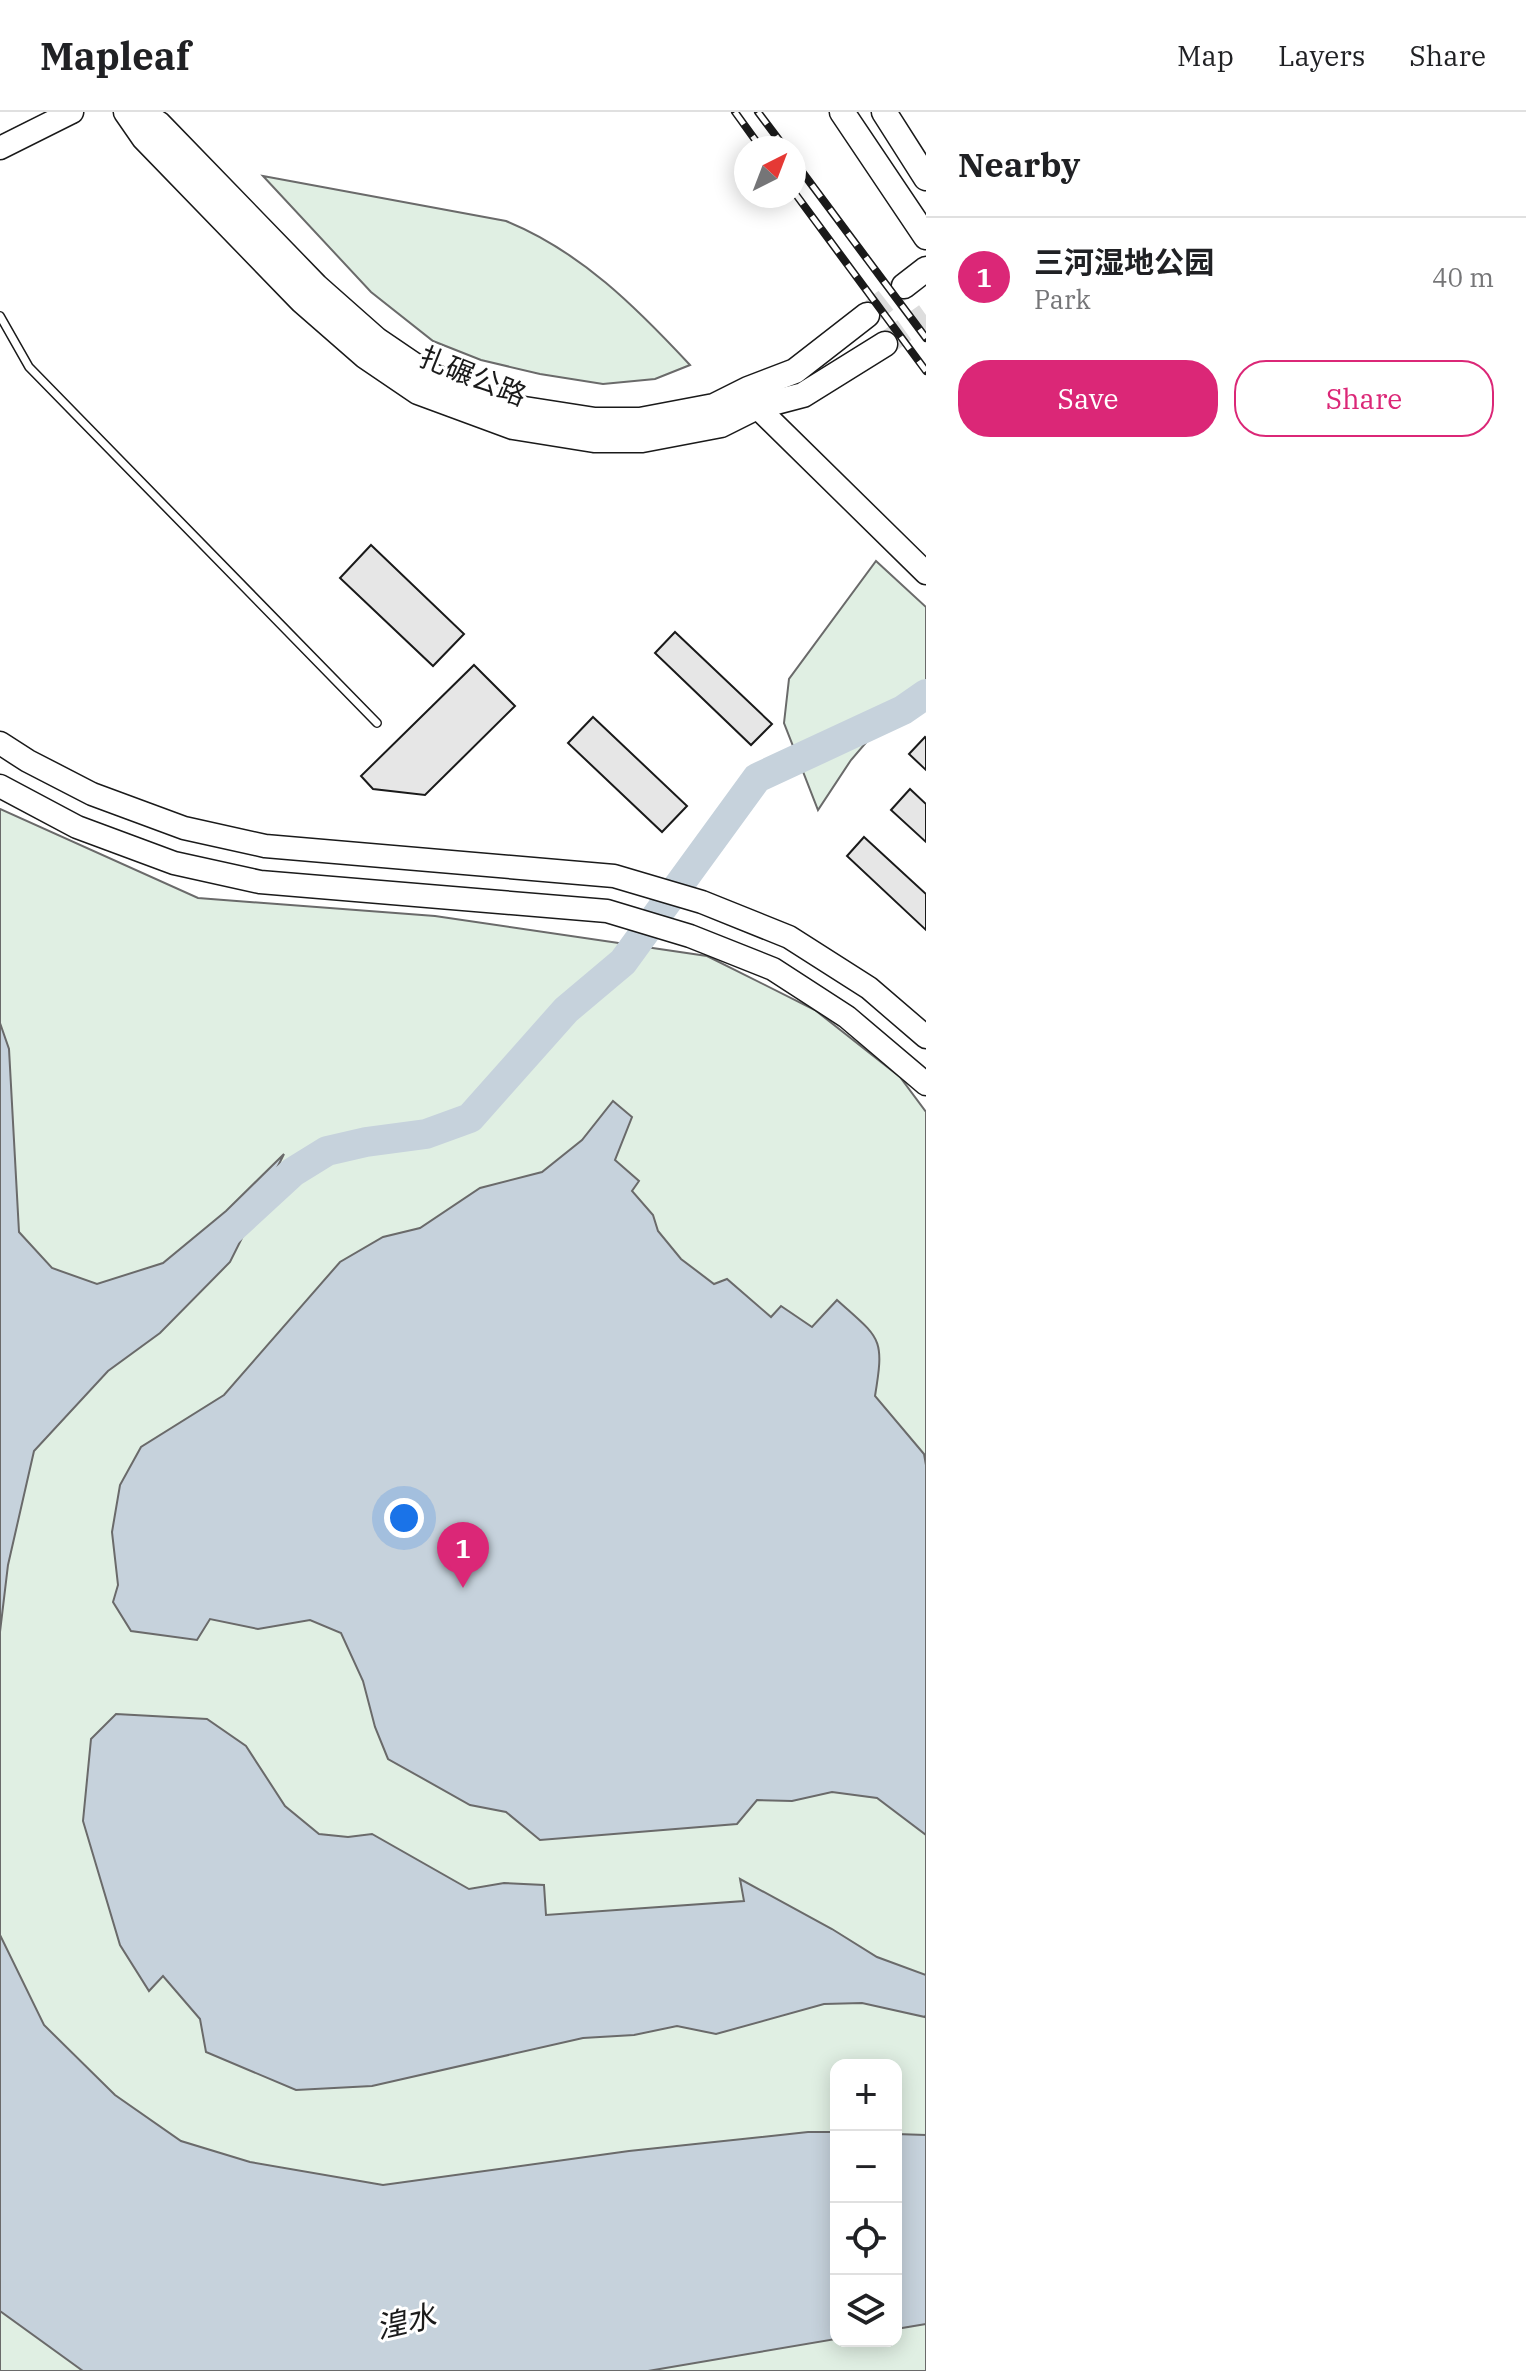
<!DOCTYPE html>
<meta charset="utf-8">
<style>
body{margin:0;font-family:"IBM Plex Serif","Noto Sans SC",serif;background:#f2f2f2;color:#202124}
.controls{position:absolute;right:24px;bottom:24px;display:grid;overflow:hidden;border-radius:16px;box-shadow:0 4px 20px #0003}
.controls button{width:72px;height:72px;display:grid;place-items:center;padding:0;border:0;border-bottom:2px solid #e0e0e0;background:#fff;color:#202124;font:40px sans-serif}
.compass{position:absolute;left:734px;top:24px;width:72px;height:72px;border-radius:50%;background:#fff;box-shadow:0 4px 20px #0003;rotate:42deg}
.you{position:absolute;left:404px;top:1406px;width:28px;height:28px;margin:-20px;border:6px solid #fff;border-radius:50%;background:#1a73e8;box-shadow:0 0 0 12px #1a73e833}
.badge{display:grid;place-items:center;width:52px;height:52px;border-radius:50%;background:#db2777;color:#fff;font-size:26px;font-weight:700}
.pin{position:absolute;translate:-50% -66px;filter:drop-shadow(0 2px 4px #0008)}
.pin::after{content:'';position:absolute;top:42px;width:28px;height:24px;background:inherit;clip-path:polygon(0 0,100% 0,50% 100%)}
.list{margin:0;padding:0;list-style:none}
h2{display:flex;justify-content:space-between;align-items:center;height:104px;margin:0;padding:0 32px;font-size:34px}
h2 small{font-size:26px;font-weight:400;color:#757577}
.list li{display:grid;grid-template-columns:52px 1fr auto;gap:24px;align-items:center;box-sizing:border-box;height:120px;padding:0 32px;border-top:2px solid #e0e0e0}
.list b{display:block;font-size:30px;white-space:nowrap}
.list p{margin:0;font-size:26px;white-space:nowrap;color:#757577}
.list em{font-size:26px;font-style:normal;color:#757577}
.actions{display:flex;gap:16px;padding:24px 32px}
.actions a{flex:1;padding:18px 0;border:2px solid #db2777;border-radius:32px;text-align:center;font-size:28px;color:#db2777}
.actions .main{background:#db2777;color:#fff}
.icon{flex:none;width:44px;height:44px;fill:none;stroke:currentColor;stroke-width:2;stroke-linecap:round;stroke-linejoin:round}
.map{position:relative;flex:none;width:926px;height:2259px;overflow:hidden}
header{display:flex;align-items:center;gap:48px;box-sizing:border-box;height:112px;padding:0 40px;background:#fff;border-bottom:2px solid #e0e0e0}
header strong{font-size:38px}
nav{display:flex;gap:44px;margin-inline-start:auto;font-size:28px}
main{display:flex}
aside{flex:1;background:#fff}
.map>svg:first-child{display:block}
.green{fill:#e0efe3;stroke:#6a6a6a;stroke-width:2;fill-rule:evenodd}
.water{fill:#c6d2dc;stroke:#6a6a6a;stroke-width:2}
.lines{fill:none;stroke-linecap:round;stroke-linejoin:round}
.river{stroke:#c6d2dc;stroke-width:30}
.building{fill:#e6e6e6;stroke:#1a1a1a;stroke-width:2}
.primary-tunnel{stroke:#ddd;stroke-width:24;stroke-dasharray:24 12;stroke-linecap:butt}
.lane-casing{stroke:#1a1a1a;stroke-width:10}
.secondary-casing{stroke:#1a1a1a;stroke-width:25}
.primary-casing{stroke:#1a1a1a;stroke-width:27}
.lane{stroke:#fff;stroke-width:7}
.secondary{stroke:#fff;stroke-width:22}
.primary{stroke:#fff;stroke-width:24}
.rail-casing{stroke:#1a1a1a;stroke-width:8}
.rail{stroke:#fff;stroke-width:5;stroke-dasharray:15;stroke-linecap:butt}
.labels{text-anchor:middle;stroke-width:6;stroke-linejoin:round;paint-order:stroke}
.street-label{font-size:28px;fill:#1a1a1a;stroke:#fff}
.water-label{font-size:30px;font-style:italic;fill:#1a1a1a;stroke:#fff}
</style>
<header>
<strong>Mapleaf</strong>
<nav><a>Map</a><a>Layers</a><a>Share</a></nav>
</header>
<main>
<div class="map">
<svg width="926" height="2259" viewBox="0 0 926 2259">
<rect width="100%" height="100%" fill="#fff"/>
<g class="green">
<path d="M263,64L506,109C580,139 636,195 690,253L655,267L603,272L540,262L481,248L433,229L371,180Z"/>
<path d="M876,449L926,495V587L893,599L851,648L818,698L784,611L789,567Z"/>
<path d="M0,697L198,786L435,804L707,844L815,898L900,965L926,1000V2259H0ZM836,1953H896V2229H836Z"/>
</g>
<g class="water">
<path d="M0,911L9,937L19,1120L52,1156L97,1172L163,1151L226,1099L284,1042L230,1150L160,1221L108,1259L34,1339L8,1453L0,1520Z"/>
<path d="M613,989L632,1005L615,1048L639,1069L632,1079L653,1103L658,1119L681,1147L714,1172L727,1167L771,1205L781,1194L812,1215L837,1188C880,1227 885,1224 875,1284L924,1342L926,1353V1723L877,1686L832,1680L792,1689L757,1688L737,1712L540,1728L506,1700L470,1693L388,1647L375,1615L363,1569L341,1521L310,1508L258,1517L210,1507L197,1528L131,1519L113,1490L118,1473L112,1420L120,1373L141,1335L224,1283L340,1150L383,1125L420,1116L480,1076L542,1060L582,1028Z"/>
<path d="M116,1602L207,1607L246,1634L285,1694L319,1722L348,1725L372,1722L469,1777L504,1771L544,1773L546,1803L744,1789L740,1767L832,1817L877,1845L926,1863V1903L925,1905L862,1891L824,1892L716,1922L677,1914L634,1923L583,1926L372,1974L296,1978L206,1940L200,1907L163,1864L149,1879L120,1833L83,1709L91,1627Z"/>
<path d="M0,1823L44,1913L115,1983L181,2029L250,2050L383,2073L629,2039L808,2020H836V2227L648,2259H83L0,2199Z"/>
<path d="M896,2022L926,2023V2212L896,2217Z"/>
</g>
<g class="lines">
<path class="river" d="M229,1119L293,1060L327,1039L366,1030L426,1022L470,1006L566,898L623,850L757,666L903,598L926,582"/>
</g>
<g class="building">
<path d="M371,433L464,522L433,554L340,466Z"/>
<path d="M675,520L772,612L751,633L655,541Z"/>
<path d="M474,553L515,594L425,683L373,677L361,664Z"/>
<path d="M593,605L687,694L662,720L568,631Z"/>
<path d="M925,625L926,626V658L909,642Z"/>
<path d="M910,677L926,692V730L891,698Z"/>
<path d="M864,725L926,782V818L847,744Z"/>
</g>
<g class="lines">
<g class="primary-tunnel">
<path d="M867,203L904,174"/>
<path d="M885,232L926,203"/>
</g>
<g class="lane-casing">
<path id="lane" d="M0,204L29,255L377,611"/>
</g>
<g class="secondary-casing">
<g id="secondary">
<path d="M0,36L72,0"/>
<path d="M751,283L757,295L926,461"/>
<path d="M0,631L28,649L92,682L184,716L265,734L614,764L702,790L789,825L869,876L926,925"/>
<path d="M0,674L77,715L174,751L260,770L607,799L690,824L773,857L847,905L926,972"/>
</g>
</g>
<g class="primary-casing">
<g id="primary">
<path d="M126,0L144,26L302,189L365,244L418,280L513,315L594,328H642L721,313L757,295L803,283L885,232"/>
<path d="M141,0L159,12L316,174L377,228L427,262L518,296L595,308H640L714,294L748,277L795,259L867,203"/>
<path d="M842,0L926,125"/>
<path d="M884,0L926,66"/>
<path d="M904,174L926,157"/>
</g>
</g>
<use href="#lane" class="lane"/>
<use href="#secondary" class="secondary"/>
<use href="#primary" class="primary"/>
<g class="rail-casing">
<g id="rail">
<path d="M735,0L761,36"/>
<path d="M758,0L785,36"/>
<path d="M794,49L926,226"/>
<path d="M794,80L926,259"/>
</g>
</g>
<use href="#rail" class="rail"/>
</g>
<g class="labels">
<g class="street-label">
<text transform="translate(473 264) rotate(22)" y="10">扎碾公路</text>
</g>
<g class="water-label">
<text transform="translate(406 2210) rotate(-13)" y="10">湟水</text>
</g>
</g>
</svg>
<div class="controls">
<button>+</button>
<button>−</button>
<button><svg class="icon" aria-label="locate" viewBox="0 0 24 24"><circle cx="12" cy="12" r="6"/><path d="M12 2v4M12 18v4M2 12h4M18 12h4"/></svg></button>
<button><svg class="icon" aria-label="layers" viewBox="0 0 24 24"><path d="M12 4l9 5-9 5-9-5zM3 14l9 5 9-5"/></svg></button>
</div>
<svg class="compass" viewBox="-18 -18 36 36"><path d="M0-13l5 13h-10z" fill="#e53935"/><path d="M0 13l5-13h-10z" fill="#757577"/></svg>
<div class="you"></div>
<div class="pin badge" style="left:463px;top:1476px">1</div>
</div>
<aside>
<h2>Nearby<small></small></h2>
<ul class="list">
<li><span class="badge">1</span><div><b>三河湿地公园</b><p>Park</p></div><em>40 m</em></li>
</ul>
<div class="actions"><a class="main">Save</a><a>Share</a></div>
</aside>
</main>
